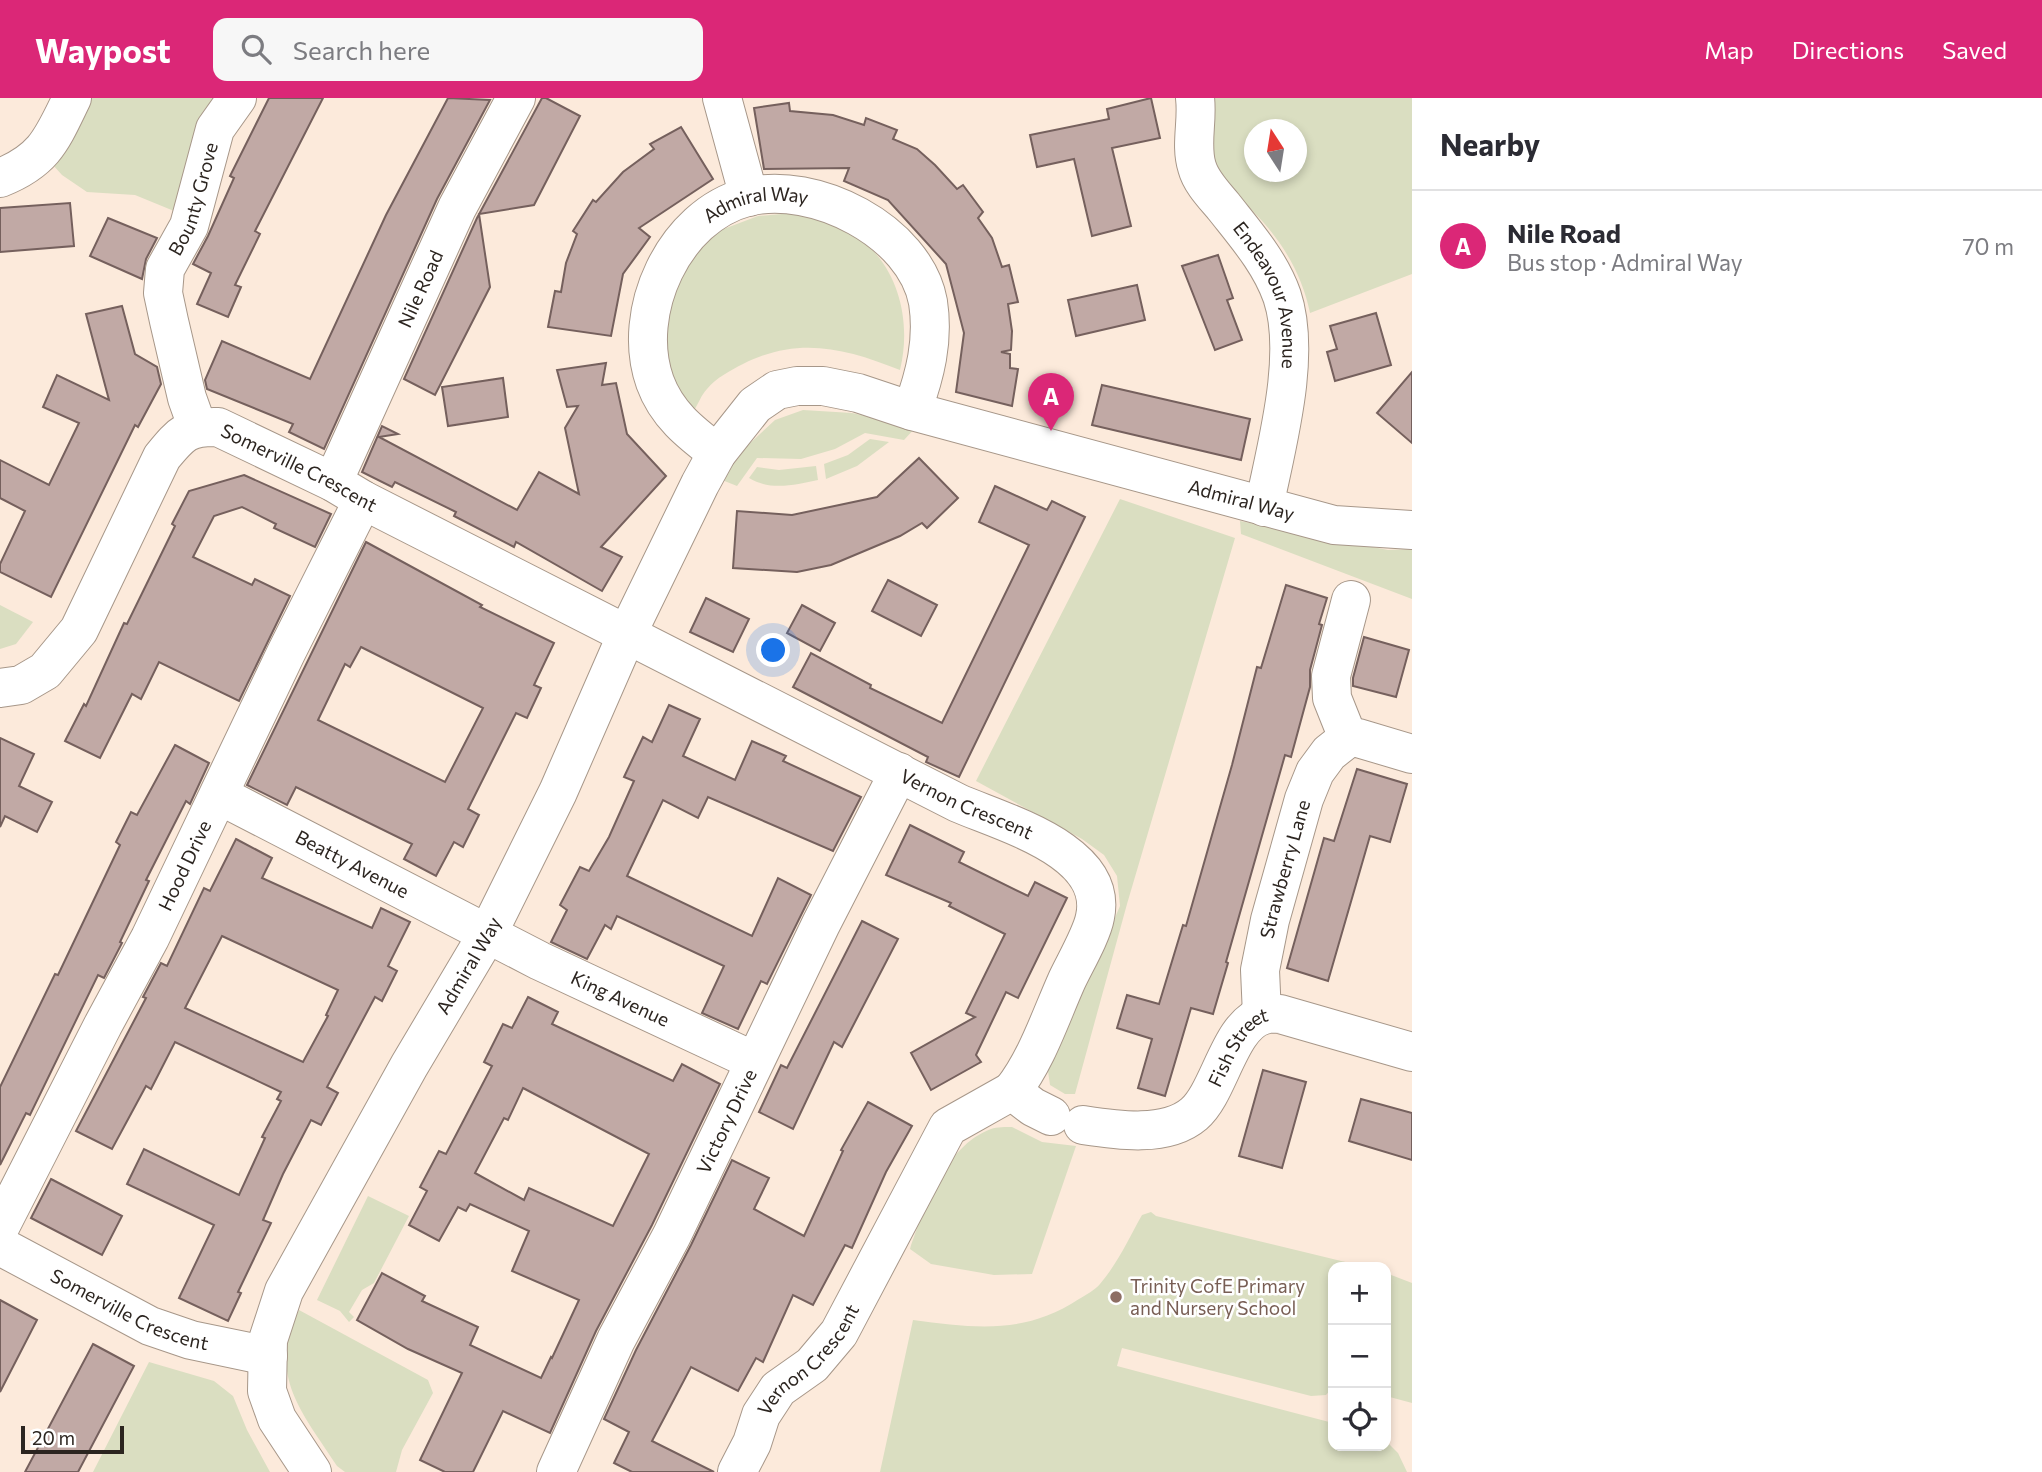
<!DOCTYPE html>
<meta charset="utf-8">
<style>
body{margin:0;font-family:Commissioner,sans-serif;background:#f7f7f7;color:#2b2b33}
.controls{position:absolute;right:21px;bottom:21px;display:grid;overflow:hidden;border-radius:14px;box-shadow:0 4px 10px #0003}
.controls button{width:63px;height:63px;display:grid;place-items:center;padding:0;border:0;border-bottom:2px solid #e1e1e2;background:#fff;color:#2b2b33;font:35px sans-serif}
.compass{position:absolute;left:1244px;top:21px;width:63px;height:63px;border-radius:50%;background:#fff;box-shadow:0 4px 10px #0003;rotate:348deg}
.scale{position:absolute;left:21px;bottom:18px;width:103px;box-sizing:border-box;padding-left:7px;border:4px solid #2c2520;border-top:0;font-size:19px;line-height:24px;white-space:nowrap;color:#2c2520;-webkit-text-stroke:5px #fff;paint-order:stroke}
.you{position:absolute;left:774px;top:553px;width:24px;height:24px;margin:-18px;border:5px solid #fff;border-radius:50%;background:#1a73e8;box-shadow:0 0 0 10px #1a73e833}
.badge{display:grid;place-items:center;width:46px;height:46px;border-radius:50%;background:#db2777;color:#fff;font-size:23px;font-weight:700}
.pin{position:absolute;translate:-50% -58px;filter:drop-shadow(0 2px 4px #0008)}
.pin::after{content:'';position:absolute;top:37px;width:24px;height:21px;background:inherit;clip-path:polygon(0 0,100% 0,50% 100%)}
.list{margin:0;padding:0;list-style:none}
h2{display:flex;justify-content:space-between;align-items:center;height:91px;margin:0;padding:0 28px;font-size:30px}
h2 small{font-size:23px;font-weight:400;color:#7c7c81}
.list li{display:grid;grid-template-columns:46px 1fr auto;gap:21px;align-items:center;box-sizing:border-box;height:112px;padding:0 28px;border-top:2px solid #e1e1e2}
.list b{display:block;font-size:26px;white-space:nowrap}
.list p{margin:0;font-size:23px;white-space:nowrap;color:#7c7c81}
.list em{font-size:23px;font-style:normal;color:#7c7c81}
.icon{flex:none;width:38px;height:38px;fill:none;stroke:currentColor;stroke-width:2;stroke-linecap:round;stroke-linejoin:round}
.map{position:relative;flex:none;width:1412px;height:1374px;overflow:hidden}
header{display:flex;align-items:center;gap:42px;box-sizing:border-box;height:98px;padding:0 35px;background:#db2777;color:#fff}
header strong{font-size:33px}
nav{display:flex;gap:38px;margin-inline-start:auto;font-size:24px}
.search{width:490px;height:63px;background:#f7f7f7;display:flex;align-items:center;gap:18px;box-sizing:border-box;padding:0 24px;border-radius:14px;color:#7c7c81;font-size:26px}
main{display:flex}
aside{flex:1;background:#fff}
.map>svg:first-child{display:block}
.green{fill:#dadec1;fill-rule:evenodd}
.building{fill:#c1a9a5;stroke:#75605d;stroke-width:2;fill-rule:evenodd}
.lines{fill:none;stroke-linecap:round;stroke-linejoin:round}
.minor-casing{stroke:#a79789;stroke-width:40}
.minor{stroke:#fff;stroke-width:38}
.education-dot{fill:#8d6e63;stroke:#fff;stroke-width:2.5}
.labels{text-anchor:middle;stroke-width:5;stroke-linejoin:round;paint-order:stroke}
.street-label{font-size:19px;fill:#2c2520;stroke:#fff}
.education-label{font-size:19px;fill:#785e54;stroke:#fff;text-anchor:start}
</style>
<header>
<strong>Waypost</strong>
<div class="search"><svg class="icon" aria-label="search" viewBox="0 0 24 24"><circle cx="10" cy="10" r="6"/><path d="M15 15l6 6"/></svg>Search here</div>
<nav><a>Map</a><a>Directions</a><a>Saved</a></nav>
</header>
<main>
<div class="map">
<svg width="1412" height="1374" viewBox="0 0 1412 1374">
<rect width="100%" height="100%" fill="#fceadb"/>
<g class="green">
<path d="M85,0H216L174,113L135,97L87,94L62,77L53,67Z"/>
<path d="M1211,0H1412V176L1310,215C1303,180 1286,150 1263,124C1243,101 1219,85 1211,55C1206,38 1210,17 1211,0ZM1254,32H1296V74H1254Z"/>
<path d="M793,115C811,119 828,123 845,131C896,158 913,219 900,272C845,250 798,238 743,266C731,272 716,280 707,291C701,297 698,307 693,314L671,283L664,221L689,159L721,132L758,118Z"/>
<path d="M803,312L852,315L916,329L904,342L865,335L835,351L801,361L757,360L737,388L722,382L747,348L775,322Z"/>
<path d="M870,341L889,344L857,368L826,381L824,366L848,357Z"/>
<path d="M816,368L818,382C795,387 770,393 749,380L757,369L779,372Z"/>
<path d="M1120,401L1235,440L1127,806L1075,996H1065L1050,987L1048,973L1120,808L1117,778L1104,757L1082,741L976,683Z"/>
<path d="M1240,423L1388,452L1412,451V501L1241,436Z"/>
<path d="M0,507L33,524L16,546L0,551Z"/>
<path d="M1012,1029L1042,1044L1076,1048L1032,1176L994,1177L931,1166L910,1151C924,1110 945,1048 991,1031C997,1029 1006,1029 1012,1029Z"/>
<path d="M368,1098L409,1118L374,1185L362,1192L349,1214L354,1219L349,1224L340,1213L317,1202Z"/>
<path d="M1151,1114L1156,1118L1366,1169H1333V1289L1326,1297L1311,1298L1122,1250L1117,1268L1333,1325V1348H1386V1343L1398,1355L1407,1374H880L913,1222C975,1230 1024,1237 1079,1201C1086,1197 1095,1192 1100,1186C1118,1165 1129,1140 1142,1117Z"/>
<path d="M1386,1175L1412,1185V1305L1386,1298Z"/>
<path d="M299,1212L428,1282L433,1295L402,1352L396,1374H345L337,1368C303,1315 266,1277 299,1212Z"/>
<path d="M149,1264L214,1283L233,1298L247,1332L270,1374H93Z"/>
</g>
<g class="building">
<path d="M269,0H323L255,133L260,136L235,187L241,189L228,219L197,206L211,175L193,166L208,138L234,80L230,78Z"/>
<path d="M448,0L490,2L437,101L324,351L289,334L293,326L207,291L205,282L222,243L310,281L386,117Z"/>
<path d="M542,0H546L580,18L534,107L479,116L490,189L435,297L404,281L477,120Z"/>
<path d="M1151,0L1160,40L1112,50L1131,128L1092,138L1074,61L1037,69L1030,37L1109,21L1107,11Z"/>
<path d="M789,5L790,13L833,17L864,27L866,20L897,32L893,41L917,51L935,67L957,91L963,87L983,114L978,120L992,140L1002,169L1009,167L1018,204L1008,206L1012,233L1011,252L1001,254L1010,256V270L1018,271L1012,308L956,294L964,235L946,166L888,102L844,83L849,70L764,71L754,10Z"/>
<path d="M681,29L713,81L639,130L650,139L623,176L611,238L548,229L555,193L561,194L566,165L577,136L573,133L593,102L596,104L623,74L654,51L650,46Z"/>
<path d="M70,105L74,148L0,154V110Z"/>
<path d="M108,120L157,140L146,161L142,181L90,158Z"/>
<path d="M1218,157L1233,200L1227,202L1242,242L1215,252L1182,168Z"/>
<path d="M1137,187L1145,222L1076,238L1068,202Z"/>
<path d="M122,208L135,256L157,269L161,286L138,329L135,327L51,499L0,474V466L25,413L0,400V362L49,387L79,325L43,309L57,277L109,302L86,216Z"/>
<path d="M1376,215L1391,267L1335,283L1327,254L1337,251L1330,228Z"/>
<path d="M606,265L602,287L616,285L627,336L666,378L601,449L622,459L602,493L516,444L514,449L454,418L456,414L395,384L392,389L362,374L382,328L398,336L379,339L517,412L539,374L579,396L565,330L578,308L567,309L557,272Z"/>
<path d="M1412,274V345L1377,315Z"/>
<path d="M503,280L508,319L448,328L442,289Z"/>
<path d="M1102,287L1250,321L1241,362L1092,327Z"/>
<path d="M919,360L958,400L927,430L922,425L900,438L831,467L797,474L733,470L737,413L792,417L877,399Z"/>
<path d="M244,377L331,416L315,449L274,430L276,426L242,409L214,418L193,459L252,487L255,481L290,498L239,603L159,564L141,601L132,596L100,660L65,643L84,606L86,608L124,525L127,526L175,428L172,426L189,393Z"/>
<path d="M995,388L1047,412L1052,403L1085,419L959,679L926,664L928,659L793,589L811,555L871,587L870,590L942,625L1029,447L979,424Z"/>
<path d="M366,444L482,507L480,509L554,545L534,587L541,590L527,620L516,615L468,711L479,717L463,749L454,744L436,778L404,761L412,746L296,689L287,707L247,687ZM361,549L483,610L445,684L318,622L345,566L350,569Z"/>
<path d="M888,482L937,507L921,538L872,513Z"/>
<path d="M1286,487L1327,500L1319,526L1322,527L1310,572V589L1291,659L1285,657L1226,864L1228,865L1213,916L1191,910L1165,998L1138,990L1152,941L1117,930L1127,897L1159,906L1183,827L1186,828L1232,667L1257,569L1261,570Z"/>
<path d="M706,500L749,521L733,554L690,534Z"/>
<path d="M802,507L835,525L820,553L787,535Z"/>
<path d="M1364,539L1409,552L1396,599L1353,588V580Z"/>
<path d="M669,607L700,621L683,658L735,682L752,643L786,658L783,663L861,699L833,753L708,699L698,720L663,702L627,778L752,838L778,780L811,797L767,886L761,883L738,931L702,915L724,868L617,818L611,831L605,827L587,861L551,844L567,812L560,807L580,769L589,773L609,739L634,683L624,679L643,639L652,644Z"/>
<path d="M0,640L34,656L19,688L52,704L37,734L5,718L0,729Z"/>
<path d="M175,647L209,665L190,706L186,703L146,782L149,783L120,844L122,845L104,880L98,877L30,1017L26,1015L0,1067V989L55,876L58,877L120,747L116,744L131,714L137,717Z"/>
<path d="M1357,671L1407,686L1390,744L1370,738L1328,883L1287,870L1324,740L1334,743Z"/>
<path d="M910,727L964,754L959,764L1028,798L1035,784L1067,800L1018,900L1006,894L976,957L981,964L931,992L911,955L975,919L966,915L1005,836L949,808L951,805L886,777Z"/>
<path d="M236,741L272,760L262,780L372,830L381,810L410,824L388,868L397,873L382,903L375,899L327,989L338,995L321,1027L311,1022L283,1076L263,1122L271,1125L238,1194L241,1195L228,1223L179,1200L214,1127L127,1086L144,1051L239,1097L265,1040L262,1039L281,1003L277,1001L281,994L175,944L151,991L146,988L112,1051L76,1033L146,900L143,899L161,865L167,868L204,790L210,793ZM222,838L338,892L326,917L328,918L303,964L185,910Z"/>
<path d="M862,823L898,841L842,949L834,944L793,1031L759,1014L781,967L787,970Z"/>
<path d="M528,899L558,914L552,926L673,983L682,966L720,986L652,1127L596,1233L550,1335L503,1313L473,1374H445L420,1362L462,1275L408,1251L357,1222L382,1175L425,1198L422,1203L478,1229L470,1247L541,1280L551,1259L552,1260L579,1202L512,1173L529,1133L470,1106L466,1113L458,1109L439,1143L409,1127L427,1093L420,1089L439,1053L446,1056L492,968L484,964L503,926L512,930ZM523,990L649,1056L613,1128L529,1090L524,1102L475,1075L504,1020L508,1022Z"/>
<path d="M1263,972L1306,984L1282,1070L1239,1058Z"/>
<path d="M1361,1001L1412,1015V1062L1349,1043Z"/>
<path d="M868,1004L912,1028L886,1074L852,1150L845,1147L813,1207L793,1197L763,1264L756,1260L738,1293L691,1269L652,1343L714,1374H632L614,1365L629,1334L604,1321L636,1252L691,1147L732,1062L769,1080L754,1111L804,1138L843,1053L841,1052Z"/>
<path d="M51,1081L122,1118L102,1157L31,1120Z"/>
<path d="M0,1202L37,1222L0,1294Z"/>
<path d="M93,1246L134,1268L78,1374H25Z"/>
</g>
<g class="lines">
<g class="minor-casing">
<g id="minor">
<path d="M722,0L749,99"/>
<path id="s1" d="M1195,0C1198,23 1190,47 1197,69C1201,84 1214,97 1224,109C1246,137 1270,164 1282,198C1302,258 1276,349 1264,409"/>
<path d="M0,80C45,62 52,41 72,0"/>
<path id="s2" d="M197,328L187,300L169,223L163,195L165,171L189,128L215,31L237,0"/>
<path id="s3" d="M717,355C691,335 667,317 655,284C630,214 674,118 747,99C814,82 915,133 928,204C934,243 925,277 912,313"/>
<path id="s4" d="M333,384L457,110L516,0"/>
<path id="s5" d="M0,590L21,587L45,573L79,532L162,359C181,336 187,328 218,329L333,384L363,402L958,705C1004,725 1109,753 1095,819C1092,836 1075,865 1067,882C1050,920 1037,961 1012,993"/>
<path d="M1348,640L1332,600L1331,578L1351,502"/>
<path id="s6" d="M219,697L540,863L754,963"/>
<path id="s7" d="M1262,917L1260,872L1270,822L1304,701L1315,674L1329,655L1348,640H1358L1412,656"/>
<path id="s8" d="M1083,1027C1116,1032 1166,1040 1194,1016C1220,994 1229,926 1264,917C1269,915 1275,916 1280,916L1412,954"/>
<path id="s9" d="M0,1129L103,927L150,840L286,555L363,402"/>
<path id="s10" d="M0,1148L150,1228L191,1242L268,1258"/>
<path id="s11" d="M312,1374L277,1321L267,1293L268,1242L284,1193L409,968L488,835L558,694L627,536L700,386L717,355L755,307L777,292L797,288H823L858,295L912,313L1334,427L1412,432"/>
<path id="s12" d="M556,1374L616,1242L672,1137L821,826L899,674"/>
<path id="s13" d="M737,1374L752,1345L761,1317L778,1291L812,1267L839,1235L948,1029L1012,993L1033,1009L1051,1018"/>
</g>
</g>
<use href="#minor" class="minor"/>
</g>
<circle class="education-dot" cx="1116" cy="1199" r="7"/>
<g class="labels">
<g class="street-label">
<text dy="7" stroke="none"><textPath href="#s2" startOffset="238">Bounty Grove</textPath></text>
<text dy="7" stroke="none"><textPath href="#s3" startOffset="332">Admiral Way</textPath></text>
<text dy="7" stroke="none"><textPath href="#s4" startOffset="212">Nile Road</textPath></text>
<text dy="7" stroke="none"><textPath href="#s1" startOffset="219">Endeavour Avenue</textPath></text>
<text dy="7" stroke="none"><textPath href="#s5" startOffset="452">Somerville Crescent</textPath></text>
<text dy="7" stroke="none"><textPath href="#s11" startOffset="1708">Admiral Way</textPath></text>
<text dy="7" stroke="none"><textPath href="#s5" startOffset="1200">Vernon Crescent</textPath></text>
<text dy="7" stroke="none"><textPath href="#s6" startOffset="150">Beatty Avenue</textPath></text>
<text dy="7" stroke="none"><textPath href="#s9" startOffset="406">Hood Drive</textPath></text>
<text dy="7" stroke="none"><textPath href="#s7" startOffset="149">Strawberry Lane</textPath></text>
<text dy="7" stroke="none"><textPath href="#s11" startOffset="570">Admiral Way</textPath></text>
<text dy="7" stroke="none"><textPath href="#s6" startOffset="450">King Avenue</textPath></text>
<text dy="7" stroke="none"><textPath href="#s8" startOffset="196">Fish Street</textPath></text>
<text dy="7" stroke="none"><textPath href="#s12" startOffset="390">Victory Drive</textPath></text>
<text dy="7" stroke="none"><textPath href="#s10" startOffset="145">Somerville Crescent</textPath></text>
<text dy="7" stroke="none"><textPath href="#s13" startOffset="136">Vernon Crescent</textPath></text>
</g>
<g class="education-label">
<text x="1130" y="1195">Trinity CofE Primary<tspan x="1130" dy="22">and Nursery School</tspan></text>
</g>
</g>
</svg>
<div class="controls">
<button>+</button>
<button>−</button>
<button><svg class="icon" aria-label="locate" viewBox="0 0 24 24"><circle cx="12" cy="12" r="6"/><path d="M12 2v4M12 18v4M2 12h4M18 12h4"/></svg></button>
</div>
<svg class="compass" viewBox="-18 -18 36 36"><path d="M0-13l5 13h-10z" fill="#e53935"/><path d="M0 13l5-13h-10z" fill="#7c7c81"/></svg>
<div class="scale">20 m</div>
<div class="you"></div>
<div class="pin badge" style="left:1051px;top:333px">A</div>
</div>
<aside>
<h2>Nearby<small></small></h2>
<ul class="list">
<li><span class="badge">A</span><div><b>Nile Road</b><p>Bus stop · Admiral Way</p></div><em>70 m</em></li>
</ul>
</aside>
</main>
